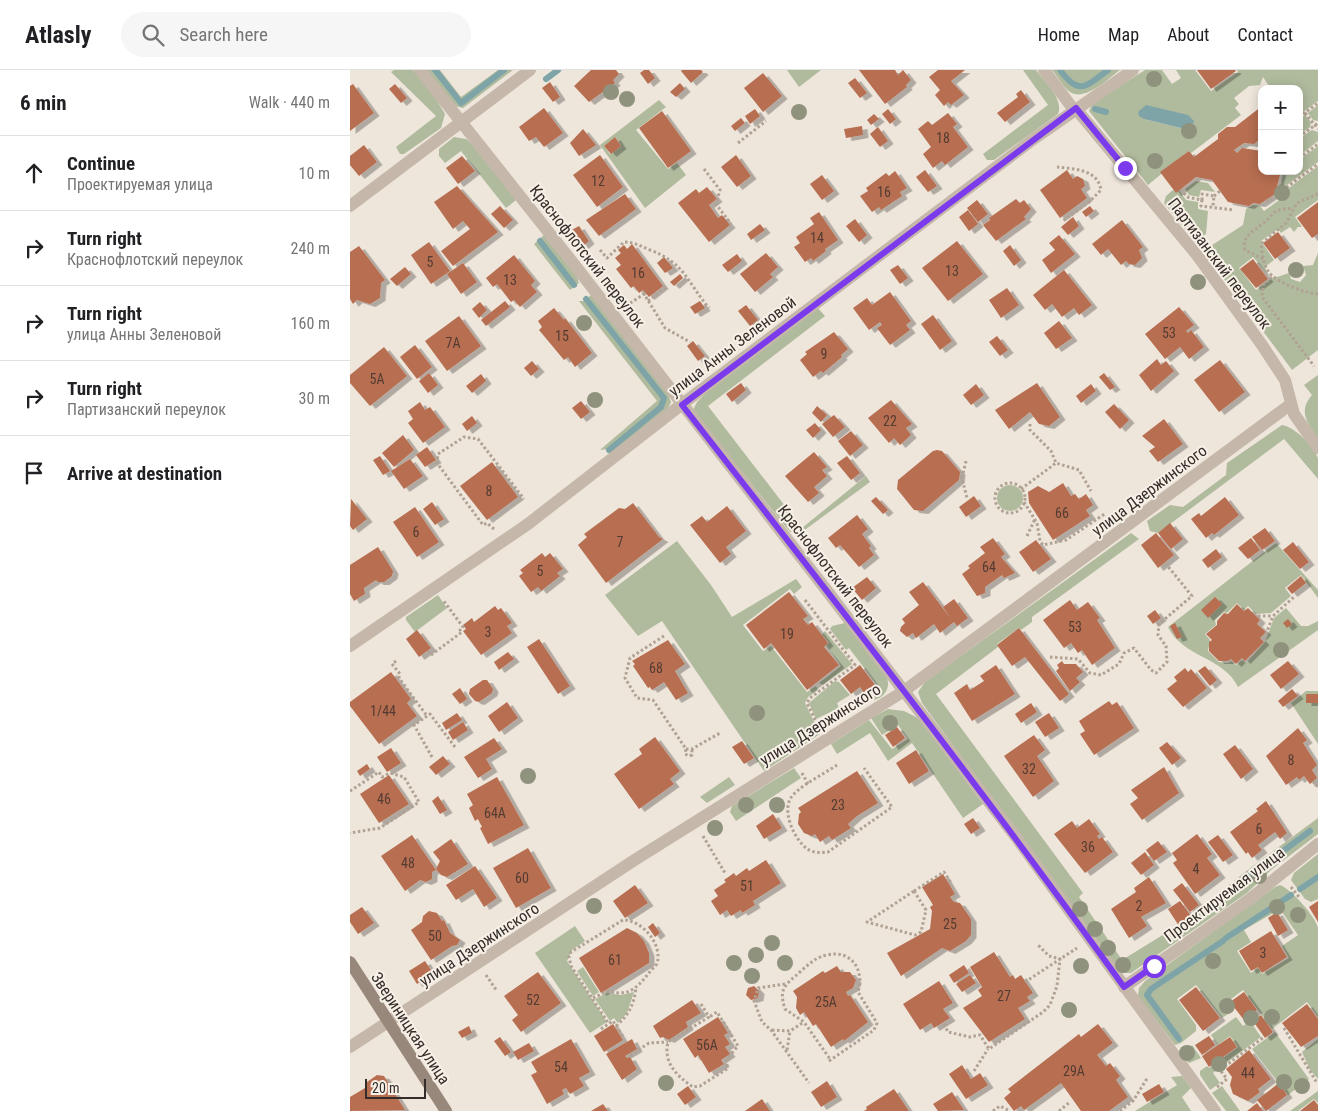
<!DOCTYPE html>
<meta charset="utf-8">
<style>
body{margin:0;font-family:"Roboto Condensed",sans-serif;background:#f6f6f6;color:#202124}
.controls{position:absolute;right:15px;top:15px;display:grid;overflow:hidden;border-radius:10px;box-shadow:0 2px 12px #0003}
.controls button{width:45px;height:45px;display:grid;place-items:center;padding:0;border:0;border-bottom:1px solid #e0e0e0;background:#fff;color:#202124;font:25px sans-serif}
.scale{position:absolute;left:15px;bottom:12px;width:61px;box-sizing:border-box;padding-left:5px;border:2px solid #332c28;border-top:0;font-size:14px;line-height:18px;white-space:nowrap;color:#332c28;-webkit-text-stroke:4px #f7f0e7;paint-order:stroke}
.stop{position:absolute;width:15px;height:15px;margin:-11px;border:4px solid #7c3aed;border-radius:50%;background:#fff}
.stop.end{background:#7c3aed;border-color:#fff;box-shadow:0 1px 5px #0008}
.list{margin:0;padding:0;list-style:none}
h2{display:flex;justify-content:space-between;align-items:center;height:65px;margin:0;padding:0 20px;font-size:21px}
h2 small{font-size:16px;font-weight:400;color:#757577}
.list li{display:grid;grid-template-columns:32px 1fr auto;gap:15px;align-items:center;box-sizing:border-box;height:75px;padding:0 20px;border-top:1px solid #e0e0e0}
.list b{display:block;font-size:19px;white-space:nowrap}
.list p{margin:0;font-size:16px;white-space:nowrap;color:#757577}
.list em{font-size:16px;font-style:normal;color:#757577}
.icon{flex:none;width:28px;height:28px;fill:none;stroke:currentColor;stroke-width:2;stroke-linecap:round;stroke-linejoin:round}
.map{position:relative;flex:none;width:968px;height:1041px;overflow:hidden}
header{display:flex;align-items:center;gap:30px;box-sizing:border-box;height:70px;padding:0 25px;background:#fff;border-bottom:1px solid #e0e0e0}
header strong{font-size:24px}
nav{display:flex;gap:28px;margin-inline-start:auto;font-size:18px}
.search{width:350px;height:45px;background:#f6f6f6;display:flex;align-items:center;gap:12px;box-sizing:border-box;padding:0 18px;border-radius:28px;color:#757577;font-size:19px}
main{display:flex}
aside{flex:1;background:#fff}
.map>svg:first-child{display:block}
.green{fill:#b0bb9d;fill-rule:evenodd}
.water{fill:#7ea4a8}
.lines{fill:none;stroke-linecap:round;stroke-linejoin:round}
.stream{stroke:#7ea4a8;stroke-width:6}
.building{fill:#b76e51;filter:url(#shadow)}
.path{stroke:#b0a193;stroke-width:3;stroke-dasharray:2.5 2.5;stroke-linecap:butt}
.street{stroke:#c5b7a9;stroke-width:12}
.secondary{stroke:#98877b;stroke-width:12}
.tree{fill:#8f927c}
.route{stroke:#7c3aed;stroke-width:6}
.labels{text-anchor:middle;stroke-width:4;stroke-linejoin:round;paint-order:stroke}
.number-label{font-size:14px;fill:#543c32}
.street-label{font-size:16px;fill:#332c28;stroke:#f7f0e7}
</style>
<header>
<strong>Atlasly</strong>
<div class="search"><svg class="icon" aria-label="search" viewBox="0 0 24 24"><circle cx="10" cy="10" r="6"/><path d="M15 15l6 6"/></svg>Search here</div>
<nav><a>Home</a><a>Map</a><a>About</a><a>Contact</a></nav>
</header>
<main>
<aside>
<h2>6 min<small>Walk · 440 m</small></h2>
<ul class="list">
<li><svg class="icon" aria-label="ahead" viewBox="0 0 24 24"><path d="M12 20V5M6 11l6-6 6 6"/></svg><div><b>Continue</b><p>Проектируемая улица</p></div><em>10 m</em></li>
<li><svg class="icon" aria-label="right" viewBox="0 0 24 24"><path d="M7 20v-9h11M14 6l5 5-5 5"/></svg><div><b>Turn right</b><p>Краснофлотский переулок</p></div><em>240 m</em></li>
<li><svg class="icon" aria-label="right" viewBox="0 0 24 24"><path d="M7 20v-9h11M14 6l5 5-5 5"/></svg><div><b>Turn right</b><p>улица Анны Зеленовой</p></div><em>160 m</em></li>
<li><svg class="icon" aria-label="right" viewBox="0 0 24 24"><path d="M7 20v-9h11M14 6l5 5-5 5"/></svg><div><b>Turn right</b><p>Партизанский переулок</p></div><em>30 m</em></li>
<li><svg class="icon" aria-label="arrive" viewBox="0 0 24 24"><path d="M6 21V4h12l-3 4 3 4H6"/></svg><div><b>Arrive at destination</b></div></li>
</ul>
</aside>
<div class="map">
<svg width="968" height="1041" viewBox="0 0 968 1041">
<defs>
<filter id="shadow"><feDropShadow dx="5.5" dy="3" stdDeviation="0" flood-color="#0004"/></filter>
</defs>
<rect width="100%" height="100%" fill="#eee6db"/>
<g class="green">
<path d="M44,0H63L80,19L95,44L91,58L54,84H50L46,77L86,46L41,2Z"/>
<path d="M76,0H90L111,27L148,0H163L113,38L105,36Z"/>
<path d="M437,0H471L449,17Z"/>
<path d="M673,0H686C695,12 714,29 708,44L644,90H637L633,84L698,35Z"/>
<path d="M702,0H770C759,8 735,32 720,22C713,17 708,7 702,0Z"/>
<path d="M795,0H812L822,14L831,8L826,0H845L861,21L888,2L887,0H968V31L949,45V19H921L913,7L910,15L899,16L884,28L889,34L885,38L891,45L841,83L839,81L798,115L739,41L743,33ZM794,49L842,56L835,59Z"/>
<path d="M309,30L316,37L286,60L318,99L327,93L336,105L295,138L250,75ZM265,67L271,76L260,84L254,76Z"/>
<path d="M968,35V51L963,50L958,43Z"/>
<path d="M955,45L961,52L960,57L949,65V49Z"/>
<path d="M962,60L968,62V71L949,86V69Z"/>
<path d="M104,67L116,69L123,75L166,130L156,138L111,81L95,93L89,86V79Z"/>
<path d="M968,76V92L926,123L927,117L931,114L933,103L949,101V90Z"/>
<path d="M968,96V130L945,147L952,157H948L944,162L940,157L931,163L928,159L911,171L924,190L915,197L919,206L903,187L889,198L906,220L921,209L939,203L941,209L950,212L956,205L953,196L963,195L968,183V280L942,300L853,181L893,155L896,139L903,135L910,136L914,141L936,125L935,121Z"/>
<path d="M846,111L858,113L865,122L851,120L849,127L839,125L835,119Z"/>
<path d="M823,120L826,122L829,120L836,130L848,132V139L858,141L856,164L848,169L842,168L814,133L816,126Z"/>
<path d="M194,165L227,207L229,213L220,220L184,174Z"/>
<path d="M241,225L317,321L321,332L317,340L260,384L257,379L250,380L307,331L229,231H234Z"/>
<path d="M467,237L475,246L358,336L452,458L516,406L520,412L456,459L444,463L439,461L343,340L347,332L362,317Z"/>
<path d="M968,305V368C957,353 948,341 962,325L954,315Z"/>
<path d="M932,355C943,356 966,377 968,389C968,395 968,403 968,409L934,369L808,463L800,461L797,451L820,435L833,437L876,405L877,393Z"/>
<circle cx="660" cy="428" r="13"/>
<path d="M781,463L789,469L682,547V552L671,560L669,558L647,574L648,577L586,624L733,823L729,827L772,890L829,855L899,799L968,748V764L921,800L897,823L781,903H773L766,898L572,633L568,622L575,612Z"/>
<path d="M327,471L361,515L382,547L446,509L452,517L444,524L440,519L393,555L413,581L421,576L457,622L466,616L468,620L458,627L455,633L470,664L414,701L312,551L288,566L255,525Z"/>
<path d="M926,473L968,520V528L951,505L935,518L941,526L921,543L906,544L898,536L894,540L887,533L877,543L874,542L865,550L866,555L855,564L860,570L858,581L869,592L878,593L881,591L886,595L892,590L896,593L915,572L924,548L936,538L951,556H958L968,551V560L888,617C874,587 832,587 818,557Z"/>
<path d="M88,525L97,538L65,562L56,550V547Z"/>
<path d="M495,553C508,570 526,587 536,606C542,617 534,628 524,630L519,621L527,615L499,578L496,580L480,559L482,556Z"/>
<path d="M475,561L502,594L473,615L469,613L491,596L476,575L479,573L472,565Z"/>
<path d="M485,611L489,612L500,625L487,633L489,638L466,649L459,633Z"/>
<path d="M956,621H968V624H956L968,633V674L941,633Z"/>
<path d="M538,639L554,641L568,648L633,734L613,748L562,673L538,691L520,663L487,684L481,674L519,650L542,679L558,669L548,655L532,665L521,648Z"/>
<path d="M444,698L451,708L386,751L380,742L382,736Z"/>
<path d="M379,707L385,715L357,733L350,727Z"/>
<path d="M968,784V829L961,832L955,829L941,810L944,803Z"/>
<path d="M930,815C941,819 966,847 968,858C968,882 968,921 968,947L957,932L922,959L893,920L877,932L884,940L872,948L846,915L827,929L846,955V961L831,973L825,975L788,926L789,918L795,911L925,817ZM930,839L948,865L932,876L939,888L912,904L908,898L901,903L887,881L901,872L894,860Z"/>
<path d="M225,856L235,871L222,880L217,891L257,952L240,963L185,883Z"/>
<path d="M233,897L249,922L243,926L227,901Z"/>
<path d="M284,922L277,943L268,953L264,948L260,951L245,929L257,923L271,925Z"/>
<path d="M886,947L893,956L900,951L911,967L863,1003L870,1013L860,1020L850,1005V1001L857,996L859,998L888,977L880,966L868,975L861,965Z"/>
<path d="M925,962L959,1009L938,1025L902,979Z"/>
<path d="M968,969V1009L960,1000L952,982Z"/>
<path d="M842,975L851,988L839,993L833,988L832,985Z"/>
<path d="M832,1006L841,1018L832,1027L841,1041H785L827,1015L821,1007Z"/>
<path d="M872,1016L890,1041H876L862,1023Z"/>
<path d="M968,1021V1033L964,1029L948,1041H940Z"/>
</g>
<path class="water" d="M796,35L838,45L844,51L842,56L835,59L794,49L789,46L788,42Z"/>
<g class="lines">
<g class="stream">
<path d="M85,0L111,33L154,0"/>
<path d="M710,0C729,26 735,17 758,0"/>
<path d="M196,9L208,0"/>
<path d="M745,39L756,42"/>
<path d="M190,171L224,215"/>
<path d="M236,229L314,328L311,337L259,380"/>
<path d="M950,819L968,807"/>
<path d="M854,840L960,761"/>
<path d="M876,868L941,825"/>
<path d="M829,969L797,925L801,919L873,871"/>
</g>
</g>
<g class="building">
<path d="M241,0H266L269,4L263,10L265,13L239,32L224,16Z"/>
<path d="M294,0H299L305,8L298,14L290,3Z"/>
<path d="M332,0H351L353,2L341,13L331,1Z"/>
<path d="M509,0H545L548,5L553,0L561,10L556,15L557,17L535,34Z"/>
<path d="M588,0H615L601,11L614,25L601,35L598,32L594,36L585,25L590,20L579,7Z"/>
<path d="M847,0H885L886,1L861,19Z"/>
<path d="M413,3L432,26L413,42L394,18Z"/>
<path d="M505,8L517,23L510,28L498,13Z"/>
<path d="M200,12L210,27L203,32L192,18Z"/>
<path d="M330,13L335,19L326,27L320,22Z"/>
<path d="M3,14L24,43L0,61V16Z"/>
<path d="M45,14L57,28L51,33L39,19Z"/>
<path d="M671,20L680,32L655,52L647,43L668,27L666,24Z"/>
<path d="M912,36V68L904,74L894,73L884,80L887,83L892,78L912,81V101H931L925,124L910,134L903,133L899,136L878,132L862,110L846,107L826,123L810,102L839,81L844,87L868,69V64L877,57H885Z"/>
<path d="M194,38L213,63L194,77L186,67L179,71L169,57Z"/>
<path d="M405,39L410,46L400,54L395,46Z"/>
<path d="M538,39L546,49L540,54L532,44Z"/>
<path d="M312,41L341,81L318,98L289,58Z"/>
<path d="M598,43L607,54L603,57L618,77L595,95L592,91L583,98L573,84L581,77L568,59L578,51L582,55Z"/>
<path d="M524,44L529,49L521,55L517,50Z"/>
<path d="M391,48L395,53L385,61L381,56Z"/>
<path d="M512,56L513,65L496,68L494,59Z"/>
<path d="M528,57L538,71L530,77L520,64Z"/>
<path d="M233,59L246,75L229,86L220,73Z"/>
<path d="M265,67L271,76L261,84L254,76Z"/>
<path d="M14,75L27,92L9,106L0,95V86Z"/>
<path d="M250,85L273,117L247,137L223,105Z"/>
<path d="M386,85L401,106L387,117L371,97Z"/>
<path d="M112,86L125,101L108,114L96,98Z"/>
<path d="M575,100L587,116L578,122L566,107Z"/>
<path d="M717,100L723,109L727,106L733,109L735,116L731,119L737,128L710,148L690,120Z"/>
<path d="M545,101L557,118L550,122L552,126L531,140L529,137L522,142L510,126L518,121L516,118L536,103L539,106Z"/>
<path d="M472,105L484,121L472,130L460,114Z"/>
<path d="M107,116L148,162L103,196L91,181L120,159L113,151L103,159L84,132Z"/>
<path d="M357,117L367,129L359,135L368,148L372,145L380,155L359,172L328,133L346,119L349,123Z"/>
<path d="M275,124L286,139L249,166L236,150Z"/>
<path d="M666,129L670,133L674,130L681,139L674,147L676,149L646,171L633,155L640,150L639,148Z"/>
<path d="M627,130L638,144L628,152L617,138Z"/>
<path d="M968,132V164L962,168L947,148Z"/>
<path d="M150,136L163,150L154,158L141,144Z"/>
<path d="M740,136L744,141L736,147L732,142Z"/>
<path d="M618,140L628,154L619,161L609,147Z"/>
<path d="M469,142L488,170L475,179L476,181L463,191L461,188L455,192L444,177L450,173L446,167L464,154L460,148Z"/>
<path d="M723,147L729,156L718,165L711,157Z"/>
<path d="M505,149L517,165L509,172L496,156Z"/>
<path d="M772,150L793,177L789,180L792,188L785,195L779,194L776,191L771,195L758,179L751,185L742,174Z"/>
<path d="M410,154L415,160L401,170L397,164Z"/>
<path d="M229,156L239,171L233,176L222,160Z"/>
<path d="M928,162L940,178L925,189L913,173Z"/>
<path d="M709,165L725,184L701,203L692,190L705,180L699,173Z"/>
<path d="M607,171L633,204L598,231L572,198Z"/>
<path d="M79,172L100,201L81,214L61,185Z"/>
<path d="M282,174L313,216L299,227L293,220L289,223L284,216L281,218L266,199L271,195L265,188L271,183L268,180L274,175L277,179Z"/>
<path d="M660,175L671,190L664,196L653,181Z"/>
<path d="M9,176L35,210L31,213L30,228L20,234L7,230L3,234L0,229V182Z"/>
<path d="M416,183L428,197L420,204L423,207L405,222L390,204Z"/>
<path d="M387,184L392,191L378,202L372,195Z"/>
<path d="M164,185L185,211L181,215L187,222L170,237L164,230L161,232L147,214L143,217L136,208Z"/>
<path d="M314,187L323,198L315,203L307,193Z"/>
<path d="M903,189L918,209L906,218L890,199Z"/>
<path d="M113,193L127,212L111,224L97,204Z"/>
<path d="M548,195L558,208L550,214L540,200Z"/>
<path d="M55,197L61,204L47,216L40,209Z"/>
<path d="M714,200L742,235L729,245L724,238L712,247L702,234L695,240L683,225Z"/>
<path d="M330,204L333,208L324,216L320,212Z"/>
<path d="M657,218L669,235L651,248L639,230Z"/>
<path d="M540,222L561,251L556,255L560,260L540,275L527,258L532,255L530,252L519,260L503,238L517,228L522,235Z"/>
<path d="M155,231L160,237L136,256L131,250Z"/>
<path d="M350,231L355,238L345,244L340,237Z"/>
<path d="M130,232L137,240L129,248L122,239Z"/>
<path d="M396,235L408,250L400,256L388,241Z"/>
<path d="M829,237L844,255L836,261L838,263L841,260L854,277L839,289L830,277L815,289L795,264Z"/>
<path d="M204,238L214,250L215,248L242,283L225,297L218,287L214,290L189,260L192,257L188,251Z"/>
<path d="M583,245L602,271L590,280L571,254Z"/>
<path d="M109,246L131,276L97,301L75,271Z"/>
<path d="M709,251L722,268L706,279L694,263Z"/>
<path d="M484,262L498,279L491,285L492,287L473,303L471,301L463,307L450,290L457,284L455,282Z"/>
<path d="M647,266L658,280L650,286L639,272Z"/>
<path d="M343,271L355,286L348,291L337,276Z"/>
<path d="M65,275L82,297L67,309L50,287Z"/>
<path d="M34,277L57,306L20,336L0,313V305Z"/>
<path d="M807,289L811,295L816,291L824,301L801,321L789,305Z"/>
<path d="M870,290L895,322L869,342L844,310Z"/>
<path d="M182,291L189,299L181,306L174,298Z"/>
<path d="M79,303L88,315L78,323L69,311Z"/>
<path d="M754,303L765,317L760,320L749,307Z"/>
<path d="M131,304L136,311L122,323L116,316Z"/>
<path d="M391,313L396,320L382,332L376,324Z"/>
<path d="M687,313L710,347L699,356L689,354L680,342L659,359L645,340Z"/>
<path d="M626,314L634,325L621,335L613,325Z"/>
<path d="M741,314L746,321L731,333L726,326Z"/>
<path d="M541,330L562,354L556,358L561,365L550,375L544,368L539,373L518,348Z"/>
<path d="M231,331L240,342L231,349L222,338Z"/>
<path d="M70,332L75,340L80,337L95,357L73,373L58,353L63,349L58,341Z"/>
<path d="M764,334L779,350L770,359L755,342Z"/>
<path d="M467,336L477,345L471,352L462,343Z"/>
<path d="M484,345L495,357L483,367L472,354Z"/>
<path d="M122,346L127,353L117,361L112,354Z"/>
<path d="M814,349L833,374L808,392L799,381L805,377L792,366Z"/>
<path d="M465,353L471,360L463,368L456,360Z"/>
<path d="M501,361L513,375L500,386L488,371Z"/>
<path d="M53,365L64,380L44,397L32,383Z"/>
<path d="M77,377L86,390L75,397L66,385Z"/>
<path d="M587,380L592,381L610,402L609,410L573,441L564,440L547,419L548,410L583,381Z"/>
<path d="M464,382L477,397L472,400L477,406L464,417L469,423L458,432L435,406Z"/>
<path d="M30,386L40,401L33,405L23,390Z"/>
<path d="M497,386L510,403L501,410L487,393Z"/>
<path d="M60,389L73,406L54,419L41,401Z"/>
<path d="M142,392L168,427L137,450L110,416Z"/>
<path d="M713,413L721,426L725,424L729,429L736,424L743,435L736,440L740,446L703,470L679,433L678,422L688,416L699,422Z"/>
<path d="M624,426L631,436L616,447L609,437Z"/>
<path d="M526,427L538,440L533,444L521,431Z"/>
<path d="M875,427L889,445L864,465L862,463L856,468L841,449L849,443L851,446Z"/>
<path d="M1,429L17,449L3,460L0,456Z"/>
<path d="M82,432L94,449L85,455L73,439Z"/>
<path d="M283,433L309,467L313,469L256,513L228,475L237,467L234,464L269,438L275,439Z"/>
<path d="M377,436L396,461L376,477L381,484L370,493L340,455L352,446L357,452Z"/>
<path d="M65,437L89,472L67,487L43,452Z"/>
<path d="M507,445L518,459L512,464L521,476L519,478L524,485L509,497L490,475L486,478L478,468Z"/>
<path d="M820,453L833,469L821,479L808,463Z"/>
<path d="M915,458L925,471L912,480L902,467Z"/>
<path d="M806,463L824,485L808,498L791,475Z"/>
<path d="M643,468L655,484L651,487L665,503L654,508L652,505L635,517V523L627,526L612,504L620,498L618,496L635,483L630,477Z"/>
<path d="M901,468L910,480L898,489L888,478Z"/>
<path d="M686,470L701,489L683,502L669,482Z"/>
<path d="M943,472L959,492L950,499L933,480Z"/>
<path d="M28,477L43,501L42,506L34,512H28L26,510L14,518L15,524L4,531L0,524V495Z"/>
<path d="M866,479L872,487L858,498L852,490Z"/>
<path d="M192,483L195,487L200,483L213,499L207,503L210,506L191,521L188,517L181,522L169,506L173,503L170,500Z"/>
<path d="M951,506L956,513L942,524L937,518Z"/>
<path d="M517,507L526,518L512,530L502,518Z"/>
<path d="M573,512L601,549L593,537L604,529L618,548L607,556L604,552L590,563L584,554L566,568L563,563L557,567L550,561L551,557L555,553L552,549L569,535L559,522Z"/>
<path d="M439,522L458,546L453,549L458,555L462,552L478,573L474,577L489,595L457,620L421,573L414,579L396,555Z"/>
<path d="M865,527L872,534L858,548L851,540Z"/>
<path d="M720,530L727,540L738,532L750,548L747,550L765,578L742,595L732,580L728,583L721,573L714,578L693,550Z"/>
<path d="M887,534L894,541L898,538L910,550L907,554L916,562L910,568L914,572L895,591L892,588L886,594L881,589L878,591H869L859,581V572L862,570L856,564L867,555V551L874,543L878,544Z"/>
<path d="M145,536L148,540L151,538L162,553L157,556L162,563L131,585L113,561L116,559L113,555L122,548L124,552Z"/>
<path d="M805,540L811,548L803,554L797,546Z"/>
<path d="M938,549L942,554L937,558L933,553Z"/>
<path d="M825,553L832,567L827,569L820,556Z"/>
<path d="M669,558L719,624L710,631L675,587L662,596L647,575Z"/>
<path d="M67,560L81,578L69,587L56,569Z"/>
<path d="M189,569L220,616L208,624L177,577Z"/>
<path d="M318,570L335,594L325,601L338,623L326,630L314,612L302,620L300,617L298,618L283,596L285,594L282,591Z"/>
<path d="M158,582L164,589L149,600L144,592Z"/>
<path d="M712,591L714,594H726L733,602L726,608L730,612L720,621L706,601L709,598L707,595Z"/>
<path d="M938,591L949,604L931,619L920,605Z"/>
<path d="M510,595L525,615L514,623L510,617L501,624L490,610Z"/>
<path d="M646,595L665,624L622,651L604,623L617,614L620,620L634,611L630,606Z"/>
<path d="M855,596L867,610L860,616L848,601Z"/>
<path d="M835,598L838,602L841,599L857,618L833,637L817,619L827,611L824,607Z"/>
<path d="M41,602L61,629L57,633L67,646L29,674L0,636V632Z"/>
<path d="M133,610H137L143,619L142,623L129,632L125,631L119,624L120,619Z"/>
<path d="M110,618L117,629L110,634L102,624Z"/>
<path d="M942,619L948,626L933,637L928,631Z"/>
<rect x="956" y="624" width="12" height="9"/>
<path d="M759,631L762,635L767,632L784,658L744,685L730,664L735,661L729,651Z"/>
<path d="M157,632L168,648L149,662L138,646Z"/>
<path d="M681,633L687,642L671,653L665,644Z"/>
<path d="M107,643L112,650L96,660L92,653Z"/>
<path d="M699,643L709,658L695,667L685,652Z"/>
<path d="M113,652L118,660L103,670L98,662Z"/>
<path d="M547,657L555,668L543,677L535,665Z"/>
<path d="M948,658L957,670L953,673L967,695L962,700L967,708L960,714L954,706L949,710L947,707L936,715L916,686Z"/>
<path d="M684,665L695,680L687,686L704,711L683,727L654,686Z"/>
<path d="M305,667L330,701L320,709L324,714L289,739L264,704L292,684L289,679Z"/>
<path d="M144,668L152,679L136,689L142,699L128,708L114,687Z"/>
<path d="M392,671L404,688L394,694L382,677Z"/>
<path d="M817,672L831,688L822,695L809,678Z"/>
<path d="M885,675L903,699L891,709L873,684Z"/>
<path d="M41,678L51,693L37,702L27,687Z"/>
<path d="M566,680L579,701L559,714L546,693Z"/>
<path d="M93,686L100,694L86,705L79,697Z"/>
<path d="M17,694L20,699L10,706L7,701Z"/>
<path d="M814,697L829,723L792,750L780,734L788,728L781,720Z"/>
<path d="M507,701L528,733L507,746L498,754L501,758L482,770L479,766L470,772L465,764L462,766L454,763L448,754L449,744L451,742L448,738Z"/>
<path d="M39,705L59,734L29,753L10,724Z"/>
<path d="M147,707L174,755L138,774L130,758L132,757L128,749L125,751L119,738L123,735L117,724Z"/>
<path d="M88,726L97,740L90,744L82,731Z"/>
<path d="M916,731L937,763L930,769L925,762L908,775L912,780L902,788L898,782L896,784L880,762L908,741L906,739Z"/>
<path d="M423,744L432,758L414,769L406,756Z"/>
<path d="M623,748L630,758L621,764L614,754Z"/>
<path d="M739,749L750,764L747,766L749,769L752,767L763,782L735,803L704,764L722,751L727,758Z"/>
<path d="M847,764L862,784L857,788L870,805L845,824L823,793L827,790L822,783Z"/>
<path d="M62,765L86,800L82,802V809L76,812L70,810L55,821L31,786Z"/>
<path d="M868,765L883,785L873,792L858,772Z"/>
<path d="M101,769L118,794L97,807L91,805L86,799L90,791L83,782Z"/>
<path d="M808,771L817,782L804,791L796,780Z"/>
<path d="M178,778L201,818L166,838L143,798Z"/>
<path d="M795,782L804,795L791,805L781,793Z"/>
<path d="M416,790L431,813L403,831L405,835L392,843L391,840L381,846L377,840L370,845L361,831L368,826L364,820L376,812L374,810L384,803L386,806L397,798L399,801Z"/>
<path d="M125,796L147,828L134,837L123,819L106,830L96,815Z"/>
<path d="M593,804L605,824L600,827L604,832L610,833L621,849V865L616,871L600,881L592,878L551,906L537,883L580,859L582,841L580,837L583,835L572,817Z"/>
<path d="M799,807L816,833L791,847L797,856L779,868L761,839L786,822L784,818Z"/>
<path d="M832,813L849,835L840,842L823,820Z"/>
<path d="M285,815L298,833L275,848L263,831Z"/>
<path d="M830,831L841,846L829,856L818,839Z"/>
<path d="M968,831V852L959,837Z"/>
<path d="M12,837L24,853L8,864L0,852V845Z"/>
<path d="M79,841L87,843L92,851L94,850L100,863L110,870L107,875L102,876L81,890L61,860L72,852L73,846Z"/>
<path d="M927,842L938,860L928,866L918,848Z"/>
<path d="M303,853L310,863L305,867L298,857Z"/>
<path d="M277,858L287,863L294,871L299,883V893L251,923L229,888Z"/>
<path d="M921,861L937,887L912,903L908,897L901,901L889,881Z"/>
<path d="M644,882L660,907L663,905L665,909L671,905L683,923L677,927L680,931L668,938L675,949L639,972L613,938L632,926L628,920L632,917L620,897Z"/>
<path d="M75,891L83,903L67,914L59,901Z"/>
<path d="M614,895L619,903L604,913L599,905Z"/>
<path d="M487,896L491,902H500L506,910L503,918L496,922L498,926L500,925L518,952L494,971L493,969L481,977L466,954L463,956L454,942L450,945L446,938L447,927L443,921L473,901L475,903Z"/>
<path d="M188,902L211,933L171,962L162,950L168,945L154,926Z"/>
<path d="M620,905L626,913L612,922L606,914Z"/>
<path d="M589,911L603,933L593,939L600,948L584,958L581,953L570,960L553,934Z"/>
<path d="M404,916L409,921L408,928L401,930L396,925L398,918Z"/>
<path d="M846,917L870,948L853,961L829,930Z"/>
<path d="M894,922L907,940L894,950L880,932Z"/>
<path d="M342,930L351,943L336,952L338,957L319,970L313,967L310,968L303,956Z"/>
<path d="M957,934L968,949V966L951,977L932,953Z"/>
<path d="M911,945L923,962L915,968L903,951Z"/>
<path d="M368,947L378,963L374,965L380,974L375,977L380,984L371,990L374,994L359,1003L348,985L345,988L333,969Z"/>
<path d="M263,954L273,970L254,982L244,966Z"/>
<path d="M748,954L763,973L747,985L756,996L760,993L770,1006L766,1010L778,1027L759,1041H731L711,1013L674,1040L671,1036L664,1041L654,1028L661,1022L658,1019L729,964L731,967Z"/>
<path d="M119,956L122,963L112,968L108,962Z"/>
<path d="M859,966L865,975L852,985L845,975Z"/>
<path d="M150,967L161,982L155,986L144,971Z"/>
<path d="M880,967L887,977L859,997L852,986Z"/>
<path d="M221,969L240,1002L229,1008L234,1016L220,1024L216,1018L212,1020L214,1024L197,1034L181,1005L187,1002L181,992Z"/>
<path d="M282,969L287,979L275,986L277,988L280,987L287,999L272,1010L256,984Z"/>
<path d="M179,973L184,981L168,990L163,982Z"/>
<path d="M899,980L921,1009L908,1019L910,1022L898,1031L883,1024L880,1015L882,1007L876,999Z"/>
<path d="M612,995L621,1009L630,1003L638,1015L616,1029L599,1004Z"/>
<path d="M27,1005L34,1006L55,1040L0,1041V1027L15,1018L17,1012Z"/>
<path d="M477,1011L487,1027L471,1037L461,1022Z"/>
<path d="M929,1013L937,1025L916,1041L907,1030Z"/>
<path d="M809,1014L814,1022L797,1032L792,1024Z"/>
<path d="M338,1016L346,1027L335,1035L327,1024Z"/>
<path d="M544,1019L559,1041H514L517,1039L516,1037Z"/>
<path d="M602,1022L614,1040L588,1041L583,1034Z"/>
<path d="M412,1029L420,1041H395Z"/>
<path d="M964,1030L968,1035V1041H950Z"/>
<path d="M907,1033L913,1041H897Z"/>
<path d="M253,1034L258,1041H241Z"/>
</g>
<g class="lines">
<g class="path">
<path d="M955,43L968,59"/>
<path d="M949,47L968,33"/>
<path d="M949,67L968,53"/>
<path d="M388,73L416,51"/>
<path d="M949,88L968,74"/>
<path d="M707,97C723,99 748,99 751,120L739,132L713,151"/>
<path d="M354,99L370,120L366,134L381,154"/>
<path d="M831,119L837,127L852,130L851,136L884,140"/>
<path d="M968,124L947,133L936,153L911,174C912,183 913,193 918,201C923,211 957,224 968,224"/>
<path d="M864,126L870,121"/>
<path d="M917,129L918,131L968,94"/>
<path d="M852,130V124L864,126L863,136"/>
<path d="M250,180L257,188L274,172C283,172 291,176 300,180C335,193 337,212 359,238"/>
<path d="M913,189L895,180C892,166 902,162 911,155C923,147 922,137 942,139"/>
<path d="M922,207L913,215L912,227L964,296"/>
<path d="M298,231L317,216"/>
<path d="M276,236L294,224L315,258L340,272"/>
<path d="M680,354V360L701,381L706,393"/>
<path d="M616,391L612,408L617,428"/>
<circle cx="660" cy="428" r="15"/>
<path d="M671,419L706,393L729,400L741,421"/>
<path d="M674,432L687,453L690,471L693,475L716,470L756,443"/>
<path d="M144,459L137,453L133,455L87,393L88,384L114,367L128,369L174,429"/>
<path d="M677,466L685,449"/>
<path d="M455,530L505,595L460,628L457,633L468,656"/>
<path d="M908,546H922"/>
<path d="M314,566L280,588L275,608L287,628L303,630L336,679L335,684L339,686L342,685V679"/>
<path d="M914,569L923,546L945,526"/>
<path d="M78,581L81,585L112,562L110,560L113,557L93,530"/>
<path d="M700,587L728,589L740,603L751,605L769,594L774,583L784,578L801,600L806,603L817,592L816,576L808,565L809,554L842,526L816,494"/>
<path d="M46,591L42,594L50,604L49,608L77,646"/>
<path d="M336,679H342L370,663"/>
<path d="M82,687L64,655L80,644L105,677"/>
<path d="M487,695C474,704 447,717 440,729C433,744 444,768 456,778C462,783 471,783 478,782L542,737L514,698"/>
<path d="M452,703L458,714"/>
<path d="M963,711L968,717"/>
<path d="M0,721L29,702L32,707L40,703L54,707L69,732L30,758L0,763"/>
<path d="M353,766L375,803"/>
<path d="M941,817L949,827"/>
<path d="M564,821L576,840L571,862L565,865L517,852Z"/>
<path d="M564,821L594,802L601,813"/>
<path d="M136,905L147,921"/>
<path d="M675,912L727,878"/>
<path d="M435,914L408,918L404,931L412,952L421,960L459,1013"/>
<path d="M243,928L258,921C285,929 291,910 307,894C313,874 292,850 273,850L221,882L219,887L221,896L259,954"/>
<path d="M351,934L359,947L318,972C313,993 327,1006 343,1017L350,1016L377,999V989L388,976L367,942L359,947"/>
<path d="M594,954L598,962L620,967L630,965L639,979L693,942L700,935L707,916L710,889L699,886L688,875"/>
<path d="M266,956C279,945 284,934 286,918"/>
<path d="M934,958L967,1013"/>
<path d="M251,959L263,951L274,968"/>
<path d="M422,960L440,961L454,952"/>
<path d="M437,980L440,961"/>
<path d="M280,985L299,973L318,972"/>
<path d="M479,991L524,960L527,953L508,922C515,900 501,879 477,885C466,887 459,894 451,901C436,915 428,917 435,939L454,952L480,989"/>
<path d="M624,1001L638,979"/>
<path d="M867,1017L877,1009L870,1000L914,967"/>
<path d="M643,1041L650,1036L660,1041"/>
<path d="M709,1041L720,1032"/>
<path d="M770,1041L783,1031L798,1007"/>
</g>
<g class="street">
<path d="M70,0L227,198L474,517L666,767L865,1041"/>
<path d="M694,0L724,40"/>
<path d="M726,39L847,185L912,275L935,310L944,344L968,378"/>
<path d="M0,136L180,0"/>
<path d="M0,576L178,454L331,335L685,68L783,0"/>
<path d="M774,917L900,829L968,774"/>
<path d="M0,977L283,791L554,621L941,334"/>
</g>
<path class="secondary" d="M0,892L96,1041"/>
</g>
<g class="tree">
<circle cx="804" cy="9" r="8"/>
<circle cx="261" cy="22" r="8"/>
<circle cx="277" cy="29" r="8"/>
<circle cx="449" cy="42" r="8"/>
<circle cx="839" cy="61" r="8"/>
<circle cx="805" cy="91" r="8"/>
<circle cx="932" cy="123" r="8"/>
<circle cx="946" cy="200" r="8"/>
<circle cx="848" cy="212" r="8"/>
<circle cx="234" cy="253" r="8"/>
<circle cx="245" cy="330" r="8"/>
<circle cx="931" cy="580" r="8"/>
<circle cx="407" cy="643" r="8"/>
<circle cx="540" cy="653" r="8"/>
<circle cx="178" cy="706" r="8"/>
<circle cx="396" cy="735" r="8"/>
<circle cx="427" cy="735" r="8"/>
<circle cx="365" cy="758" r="8"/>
<circle cx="909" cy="806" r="8"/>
<circle cx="244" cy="836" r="8"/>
<circle cx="927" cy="837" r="8"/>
<circle cx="730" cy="839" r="8"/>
<circle cx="948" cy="845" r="8"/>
<circle cx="745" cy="859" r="8"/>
<circle cx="422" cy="873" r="8"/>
<circle cx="758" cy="878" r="8"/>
<circle cx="406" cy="885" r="8"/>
<circle cx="863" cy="891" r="8"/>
<circle cx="384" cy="893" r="8"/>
<circle cx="435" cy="893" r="8"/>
<circle cx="773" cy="895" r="8"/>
<circle cx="731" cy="896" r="8"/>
<circle cx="402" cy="906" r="8"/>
<circle cx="877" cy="936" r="8"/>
<circle cx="719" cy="940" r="8"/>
<circle cx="922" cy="947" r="8"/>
<circle cx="901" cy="948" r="8"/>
<circle cx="837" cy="983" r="8"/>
<circle cx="869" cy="994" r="8"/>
<circle cx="934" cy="1012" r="8"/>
<circle cx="316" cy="1013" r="8"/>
<circle cx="952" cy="1016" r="8"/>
</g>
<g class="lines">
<path class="route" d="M775,98L726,38L332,335C482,527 632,719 774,917L804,896"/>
</g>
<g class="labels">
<g class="number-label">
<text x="593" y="73">18</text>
<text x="248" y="116">12</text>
<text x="534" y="127">16</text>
<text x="467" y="173">14</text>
<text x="80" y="197">5</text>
<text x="602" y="206">13</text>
<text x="288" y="208">16</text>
<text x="160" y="215">13</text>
<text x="819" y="268">53</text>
<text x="212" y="271">15</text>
<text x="103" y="278">7А</text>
<text x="474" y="289">9</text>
<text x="27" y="314">5А</text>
<text x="540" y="356">22</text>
<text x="139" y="426">8</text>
<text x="712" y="448">66</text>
<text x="66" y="467">6</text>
<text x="270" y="477">7</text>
<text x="639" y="502">64</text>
<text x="190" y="506">5</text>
<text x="725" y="562">53</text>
<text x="138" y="567">3</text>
<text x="437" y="569">19</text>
<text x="306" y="603">68</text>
<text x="33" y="646">1/44</text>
<text x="941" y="695">8</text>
<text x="679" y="704">32</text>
<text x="34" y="734">46</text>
<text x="488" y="740">23</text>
<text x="145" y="748">64А</text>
<text x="909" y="764">6</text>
<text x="738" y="782">36</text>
<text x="58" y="798">48</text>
<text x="846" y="804">4</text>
<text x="172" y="813">60</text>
<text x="397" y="821">51</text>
<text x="789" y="841">2</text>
<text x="600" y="859">25</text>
<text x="85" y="871">50</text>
<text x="913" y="888">3</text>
<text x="265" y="895">61</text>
<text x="654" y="931">27</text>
<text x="183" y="935">52</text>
<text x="476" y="937">25А</text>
<text x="357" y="980">56А</text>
<text x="211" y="1002">54</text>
<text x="724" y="1006">29А</text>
<text x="898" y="1008">44</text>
</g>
<g class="street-label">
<text transform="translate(238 186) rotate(52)" y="6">Краснофлотский переулок</text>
<text transform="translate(870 193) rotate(53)" y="6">Партизанский переулок</text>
<text transform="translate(382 276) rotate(-37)" y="6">улица Анны Зеленовой</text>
<text transform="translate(799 420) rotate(-37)" y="6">улица Дзержинского</text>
<text transform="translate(486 506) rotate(52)" y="6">Краснофлотский переулок</text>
<text transform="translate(470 654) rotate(-32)" y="6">улица Дзержинского</text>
<text transform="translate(874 824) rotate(-37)" y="6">Проектируемая улица</text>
<text transform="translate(129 874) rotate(-33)" y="6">улица Дзержинского</text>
<text transform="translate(61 958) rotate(57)" y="6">Звериницкая улица</text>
</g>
</g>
</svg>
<div class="controls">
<button>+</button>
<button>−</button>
</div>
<div class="scale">20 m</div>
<div class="stop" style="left:804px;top:896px"></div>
<div class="stop end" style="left:775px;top:98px"></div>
</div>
</main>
